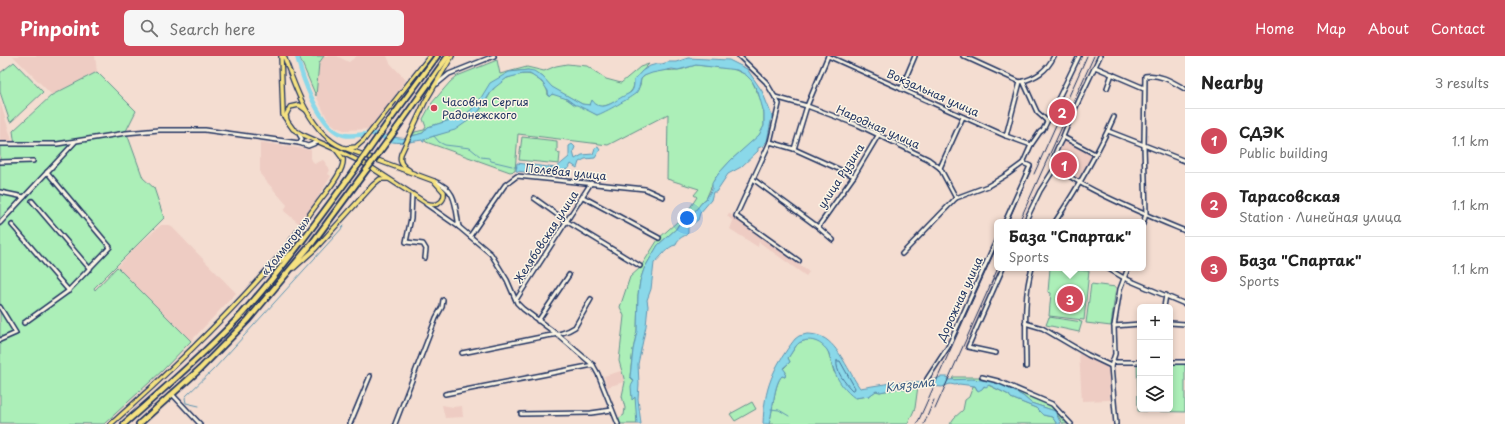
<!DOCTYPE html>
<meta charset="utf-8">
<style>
body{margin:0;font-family:"Playpen Sans",sans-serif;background:#f6f6f6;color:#222}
.controls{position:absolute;right:12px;bottom:12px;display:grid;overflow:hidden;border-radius:6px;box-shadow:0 2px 6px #0003}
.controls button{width:36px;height:36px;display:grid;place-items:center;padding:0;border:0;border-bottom:1px solid #e0e0e0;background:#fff;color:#222;font:20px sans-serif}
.you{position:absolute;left:687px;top:162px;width:14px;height:14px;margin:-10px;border:3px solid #fff;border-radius:50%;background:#1a73e8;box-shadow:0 0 0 6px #1a73e833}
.badge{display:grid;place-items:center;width:26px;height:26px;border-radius:50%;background:#d1495b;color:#fff;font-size:13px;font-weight:700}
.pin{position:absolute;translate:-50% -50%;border:2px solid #fff;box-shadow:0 1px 4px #0006}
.popup{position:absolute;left:994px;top:163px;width:152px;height:52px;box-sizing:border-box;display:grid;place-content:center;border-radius:6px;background:#fff;filter:drop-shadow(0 1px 3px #0005);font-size:13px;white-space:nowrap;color:#767676}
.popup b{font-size:15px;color:#222}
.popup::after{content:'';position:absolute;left:50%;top:100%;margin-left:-8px;border:8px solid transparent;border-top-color:#fff}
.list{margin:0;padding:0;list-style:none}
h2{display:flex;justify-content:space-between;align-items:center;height:52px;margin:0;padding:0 16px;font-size:17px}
h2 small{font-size:13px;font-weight:400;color:#767676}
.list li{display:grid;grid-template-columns:26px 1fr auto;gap:12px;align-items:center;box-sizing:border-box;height:64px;padding:0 16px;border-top:1px solid #e0e0e0}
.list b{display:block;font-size:15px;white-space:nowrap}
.list p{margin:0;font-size:13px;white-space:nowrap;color:#767676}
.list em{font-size:13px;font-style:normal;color:#767676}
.icon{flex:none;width:22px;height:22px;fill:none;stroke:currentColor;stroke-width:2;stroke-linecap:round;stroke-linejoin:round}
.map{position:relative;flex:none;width:1185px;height:368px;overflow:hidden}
header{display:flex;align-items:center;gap:24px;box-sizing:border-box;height:56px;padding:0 20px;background:#d1495b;color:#fff}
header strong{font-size:19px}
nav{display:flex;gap:22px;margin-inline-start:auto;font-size:14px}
.search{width:280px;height:36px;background:#f6f6f6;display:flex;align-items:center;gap:10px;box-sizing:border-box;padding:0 14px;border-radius:6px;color:#767676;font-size:15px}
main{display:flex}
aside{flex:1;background:#fff}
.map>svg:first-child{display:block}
.built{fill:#eeccc3}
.green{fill:#acefb8;stroke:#648f8b}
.water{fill:#8ad8e9;stroke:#5e94b1}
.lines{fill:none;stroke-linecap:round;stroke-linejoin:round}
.shore{stroke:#477396;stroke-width:1}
.stream{stroke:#5e94b1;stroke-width:1}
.river{stroke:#8ad8e9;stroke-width:4.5}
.minor-casing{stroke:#1b2f5e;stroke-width:6}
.major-casing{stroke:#1b2f5e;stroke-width:6}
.highway-casing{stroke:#1b2f5e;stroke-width:8}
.minor{stroke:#fcf5e5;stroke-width:3}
.major{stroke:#f6e281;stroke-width:3.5}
.highway{stroke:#f6e281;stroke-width:4.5}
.rail{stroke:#1b2f5e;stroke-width:1}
.highway-bridge-casing{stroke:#1b2f5e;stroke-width:8;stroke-linecap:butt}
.highway-bridge{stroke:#f6e281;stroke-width:4.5}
.poi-dot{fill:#d1495b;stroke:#fcf5e5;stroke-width:1.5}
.labels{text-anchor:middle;stroke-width:3;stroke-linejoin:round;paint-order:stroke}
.street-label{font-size:11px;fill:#1b2f5e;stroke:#fcf5e5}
.poi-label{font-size:11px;fill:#1b2f5e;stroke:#fcf5e5;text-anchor:start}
.water-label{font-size:12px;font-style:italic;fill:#375981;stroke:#fcf5e5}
</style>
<header>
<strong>Pinpoint</strong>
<div class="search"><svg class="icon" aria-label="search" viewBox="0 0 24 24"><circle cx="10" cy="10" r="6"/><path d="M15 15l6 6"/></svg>Search here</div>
<nav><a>Home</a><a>Map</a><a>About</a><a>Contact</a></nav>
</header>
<main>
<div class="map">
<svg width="1185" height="368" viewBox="0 0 1185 368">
<rect width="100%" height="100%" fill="#f4ddd1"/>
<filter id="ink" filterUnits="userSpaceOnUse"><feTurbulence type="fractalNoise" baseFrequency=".025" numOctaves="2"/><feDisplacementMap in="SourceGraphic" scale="8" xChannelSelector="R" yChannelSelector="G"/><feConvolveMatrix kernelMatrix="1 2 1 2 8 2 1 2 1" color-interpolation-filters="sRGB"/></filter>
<g filter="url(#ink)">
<g class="built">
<path d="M13,0H95L97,16L52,39Z"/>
<path d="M324,0H337L349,6L357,0H387L390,7L406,24L371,73L344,74L336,71L328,64L316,40L319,7Z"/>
<path d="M0,45L13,88L0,87Z"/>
<path d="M1063,82L1094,98L1078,125L1059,112L1055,100Z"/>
<path d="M260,86L311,94V102L314,108L323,104L326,107L325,108L330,114L328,118L331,120L301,169L284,155L287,149L260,118Z"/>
<path d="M729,157L809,216L806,220L759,186L758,191L730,173L733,165L727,160Z"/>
<path d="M161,169H170L236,237L191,285L117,211L137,190Z"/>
<path d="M1079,297L1109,312L1110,344L1082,345Z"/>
<path d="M621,315L624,326L607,331L604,320Z"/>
<path d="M442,349L453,351L462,350L463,361L445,362Z"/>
</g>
<g class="green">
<path d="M299,0H324L319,7L316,40Z"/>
<path d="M497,4L500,18L527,11L544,15L556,10L567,8L587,10L606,23L621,27L640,11L649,8L634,24C634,27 634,31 632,34C630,39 610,49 604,50C600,51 597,50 595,48L586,49L582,48L549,30L543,21L528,14L509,16L483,40L477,49L470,55L460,61L428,71L423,77L412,80L415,76L424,74L426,71L423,63L430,50L433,55L436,53L434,49L431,48L450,26L457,20Z"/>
<path d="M14,6L43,36L11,66H10L0,36V17Z"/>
<path d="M696,9L733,13L747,19L752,25L761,44L764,57V70L759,80L731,104L715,122L706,143L703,145L691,160L678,169L676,173L658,189L644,213L640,225L638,239L637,275L633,294L630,320L634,325C629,336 634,337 636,345C637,353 637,361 637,368H620L618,363L624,359L625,352L622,340L625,326L619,305L624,260L620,251L630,221L640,212L659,182L686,158L697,141L694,139L699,133L667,123L668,58L608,89L518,78L515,115L510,116L426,86L424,83C441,78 457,73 472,62C492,47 486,26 517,19C524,18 529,17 535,21C542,26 548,31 548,40C556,35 569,44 575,49L577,48L597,59L636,37L640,29L641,23C650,13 665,15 677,14C684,14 690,10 696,9Z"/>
<path d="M97,16L136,55L126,75L143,122L154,132L164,162L94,232L95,234L117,211L191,285L162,315L104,368L0,367V90H15L13,75L52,39Z"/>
<path d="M522,81L557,85V96L560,97L559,108L519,104Z"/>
<path d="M1050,212L1089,215L1084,264L1049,260L1051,237L1048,236Z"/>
<path d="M1091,228L1116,231L1111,270L1086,267Z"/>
<path d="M1049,261L1082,266L1079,276L1046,269Z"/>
<path d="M810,283L821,287L828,295L834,316L855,342L869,340L876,335L880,336L900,332L911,334L918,330L915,352L908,368H769C773,356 774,327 782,320L785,321L786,316L783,313L790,306L788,302L798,287Z"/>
<path d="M1137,308H1140V353H1170V308H1185V356L1138,355Z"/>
<path d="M953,321H982L998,325L1052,348L1073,368H1063L1055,355L1031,347L1023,340L1002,329L984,324H952Z"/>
<path d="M988,329L1009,339L1011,342L1036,352L1043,359L1052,361L1057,368H950L954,362L963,354L965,344L969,341L973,330H975L977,334Z"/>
<path d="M752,346L756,353L735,365L730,358Z"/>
</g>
<g class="water">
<path d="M688,2L729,4L747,13L762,35L772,60L767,85L763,90L758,92V95L741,111L728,118L716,136H713L711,144L700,157L698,164L688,171V177L686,179C682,181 677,183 676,189C667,190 661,202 654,207L651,233L647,244L648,250L646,270L638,308L639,328L638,343L641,368H637L635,341L632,344L631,330L634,325L630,321L633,294L637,275L638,239L640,225L644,213L658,189L676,173L680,167L691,160L703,145L706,143L712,133V127L719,117L731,104L759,79L764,70V57L758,36L752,25L746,19L737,14L696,9L678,14L672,13L652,17L644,20L641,23C640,27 639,34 636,37C632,41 604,57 597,59L577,49H575L567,43L552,38L549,41L548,35L542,26L530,18H523L507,22L493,33L479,55L472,62L455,74L424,83V86H423L422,84C410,86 399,88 388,85L390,81L410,83L412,80L423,77L428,71L460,61L470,55L479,45L490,27L509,16L528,14L534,15L543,21L552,31L582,48L590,49L592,44C601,57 613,46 622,41C625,39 629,38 631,36C634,33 634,28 634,24L642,15L650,10L657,8H662L668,6H676Z"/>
<path d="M572,88L575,91L573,96L575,103L582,99L593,98L595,92L598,91L600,94L595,102L585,103L579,106L577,112L571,108L569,112L555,119L516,115L517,107L556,112L569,101V90Z"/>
<path d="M807,278C812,278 818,279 822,281C839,289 849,317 860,332L891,327L931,325L941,321H948L947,324L972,323L991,325L1002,329L1023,340L1031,347L1055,355L1061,368H1057L1052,361L1043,359L1036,352L1011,342L1009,339L989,329L986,331L984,330L982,333L978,335L975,330L959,328L955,329L950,328L942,331L921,329L911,334L900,332L880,336L876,335L869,340L855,342C846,336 837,324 834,314C831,308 831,299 827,294C820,285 809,281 799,287C795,290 791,298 788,302L790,306L783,312L786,316L785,321L782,320C774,327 773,356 769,368H763C764,333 773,311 795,283L799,280Z"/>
</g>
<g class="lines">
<path class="shore" d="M837,305H840L855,332L854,334H852C845,327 835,315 837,305Z"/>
<g class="stream">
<path d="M434,80L439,86L445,89L470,92L481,101L489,102L491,105L512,110"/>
<path d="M514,111H517"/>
<path d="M199,350L186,347L185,342L186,340L214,313L344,170"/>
<path d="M771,353L779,354L789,360"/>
</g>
<path class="river" d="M297,0C302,21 320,74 344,79C354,81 364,77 374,78C381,78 385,83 391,85"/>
<g class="minor-casing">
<g id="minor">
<path d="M739,0L766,26L779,48L770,86L736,160L799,205"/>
<path d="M828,0L1006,80L1031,89"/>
<path d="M963,0L1020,26"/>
<path d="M1100,0C1087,28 1073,55 1062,83C1059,89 1054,97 1054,103C1052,122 1166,167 1185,175"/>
<path d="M1095,11L1144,32"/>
<path d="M1023,25L1037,56L1047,65"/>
<path d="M437,28L449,18L494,0"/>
<path d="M1107,32L1112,18"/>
<path d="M901,33L915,0"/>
<path d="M775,41L807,50L858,69L928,103L940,112L956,142"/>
<path d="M1108,75L1185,105"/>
<path d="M1006,80L1020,26C1036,22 1047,15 1054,0"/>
<path d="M1063,81L1095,98"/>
<path d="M770,86L794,93L854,120"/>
<path d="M299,87L302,83L299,78"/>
<path d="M0,88H57L126,77L159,74H205L299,87L308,90L318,86"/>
<path d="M794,93L807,50L828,0"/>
<path d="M0,106L33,105"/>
<path d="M940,112L963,61"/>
<path d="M753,123L818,171L833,184"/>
<path d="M434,125C457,133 455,150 459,171"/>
<path d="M0,136L24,141"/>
<path d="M412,138L411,162L406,186L423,188L426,193L425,202"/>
<path d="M583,141L659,182"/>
<path d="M534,142L566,165L640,210"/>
<path d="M32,145L90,213"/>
<path d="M426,148L459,171L491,198L507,224L517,247L523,253L558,279L593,309L598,318L618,368"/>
<path d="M1005,166L1030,110L1023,107"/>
<path d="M1025,166L1040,135L1056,110"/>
<path d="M1055,166C1076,134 1098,97 1114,61"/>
<path d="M0,167L75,86"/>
<path d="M1143,168L1146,158L1144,89L1145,20C1159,17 1173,26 1185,33"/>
<path d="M12,169L69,235"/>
<path d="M818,171L854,120L879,78"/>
<path d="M470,180L505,129L517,120L645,133L663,141"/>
<path d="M902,198L956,142L988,130L1008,118L1023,107L1031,89L1040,76L1043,74L1079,0"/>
<path d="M1107,212L1124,222L1185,248"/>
<path d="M516,244L591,127"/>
<path d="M0,251L16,277L0,284"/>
<path d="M1164,251L1166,239"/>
<path d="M538,265L569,219"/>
<path d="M24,267L67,236L110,191L47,116"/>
<path d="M1025,267L1042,272L1088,299L1111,310"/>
<path d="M1170,267L1185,268"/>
<path d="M1114,270L1140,268"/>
<path d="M462,297L546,280C557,279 566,277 575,271L591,243"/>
<path d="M996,297L968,291L1003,212"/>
<path d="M1113,306H1140"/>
<path d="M1170,306H1185"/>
<path d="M1026,311C1026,282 1023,239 1032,212"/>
<path d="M982,321L998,325L1052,348L1071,368"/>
<path d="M927,323L948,291L997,183"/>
<path d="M172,338L200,368"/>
<path d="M445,338L593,309"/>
<path d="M521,358L591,357L612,354"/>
<path d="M350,368L370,320"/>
<path d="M395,368L436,262L442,251L443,244"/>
<path d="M1116,368L1111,310L1115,298L1114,270L1120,233L1128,212"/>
</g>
</g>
<g class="major-casing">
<g id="major">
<path d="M281,0L283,59L293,73L301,78L335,93L369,110L426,147C436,151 445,147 444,136L434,125L342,91C310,77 295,31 284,0"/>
<path d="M287,65L286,59L290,51L299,49L306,54"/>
<path d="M347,92L356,91L364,84L430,0"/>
<path d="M409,114C402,110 399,106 401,98L425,46L452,0"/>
<path d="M294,212L315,193L373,129L380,123H388"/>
<path d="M266,217L291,197"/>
<path d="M111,368C171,315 229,259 281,198C294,182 305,164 318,147C325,137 345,115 343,103L337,95"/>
</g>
</g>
<g class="highway-casing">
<g id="highway">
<path d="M387,68L437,0"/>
<path d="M397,72L448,0"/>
<path d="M124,368C165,332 205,297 242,258C284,211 321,160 358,109"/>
<path d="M139,368L200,313L248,264L313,186L367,113"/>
</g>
</g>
<use href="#minor" class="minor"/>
<use href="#major" class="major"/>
<use href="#highway" class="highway"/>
<g class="rail">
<path d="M1034,118L1087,0"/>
<path d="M1008,166L1032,111"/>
<path d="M1019,166L1094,0"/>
<path d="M935,353L998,212"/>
<path d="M917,368L997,190"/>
<path d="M924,368L934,344"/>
</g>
<g class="highway-bridge-casing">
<g id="highway-bridge">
<path d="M358,109L387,68"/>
<path d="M367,113L397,72"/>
</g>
</g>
<use href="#highway-bridge" class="highway-bridge"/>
</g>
</g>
<circle class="poi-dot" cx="434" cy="52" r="4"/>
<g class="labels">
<g class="street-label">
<text transform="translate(933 37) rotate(24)" y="4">Вокзальная улица</text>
<text transform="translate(878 71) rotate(24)" y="4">Народная улица</text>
<text transform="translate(566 116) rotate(6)" y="4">Полевая улица</text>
<text transform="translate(841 120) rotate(-57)" y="4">улица Рузина</text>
<text transform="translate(546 181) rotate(-57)" y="4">Желябовская улица</text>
<text transform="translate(286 190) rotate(-52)" y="4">«Холмогоры»</text>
<text transform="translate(960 243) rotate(-65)" y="4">Дорожная улица</text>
</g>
<g class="poi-label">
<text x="442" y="50">Часовня Сергия<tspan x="442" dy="13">Радонежского</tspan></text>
</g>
<g class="water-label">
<text transform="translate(910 329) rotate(-7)" y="4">Клязьма</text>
</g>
</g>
</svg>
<div class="controls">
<button>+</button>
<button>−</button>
<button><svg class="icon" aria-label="layers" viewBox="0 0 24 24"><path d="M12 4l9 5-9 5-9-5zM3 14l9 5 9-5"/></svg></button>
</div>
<div class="you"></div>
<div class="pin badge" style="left:1064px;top:109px">1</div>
<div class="pin badge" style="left:1062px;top:56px">2</div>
<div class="pin badge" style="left:1070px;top:243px">3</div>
<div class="popup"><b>База &quot;Спартак&quot;</b>Sports</div>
</div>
<aside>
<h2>Nearby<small>3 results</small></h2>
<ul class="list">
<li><span class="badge">1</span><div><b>СДЭК</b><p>Public building</p></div><em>1.1 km</em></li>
<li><span class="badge">2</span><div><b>Тарасовская</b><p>Station · Линейная улица</p></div><em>1.1 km</em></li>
<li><span class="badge">3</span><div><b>База &quot;Спартак&quot;</b><p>Sports</p></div><em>1.1 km</em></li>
</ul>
</aside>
</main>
